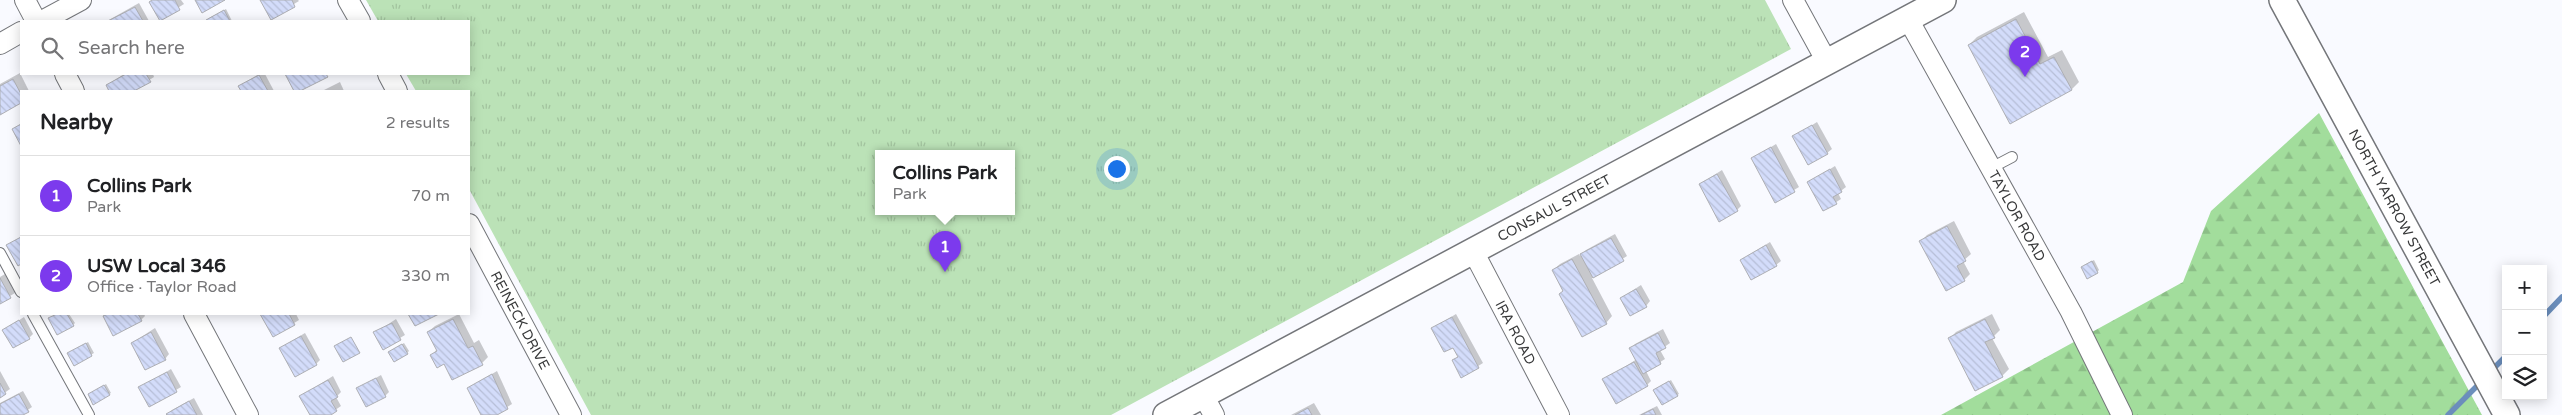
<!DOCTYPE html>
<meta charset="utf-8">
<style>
body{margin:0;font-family:"Varela Round",sans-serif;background:#f6f6f6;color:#202124}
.controls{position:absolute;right:15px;bottom:15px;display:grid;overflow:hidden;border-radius:0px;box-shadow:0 2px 12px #0003}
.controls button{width:45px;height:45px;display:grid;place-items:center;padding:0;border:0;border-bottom:1px solid #e0e0e0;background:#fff;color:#202124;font:25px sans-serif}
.you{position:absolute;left:1116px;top:168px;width:18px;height:18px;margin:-12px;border:4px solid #fff;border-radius:50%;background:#1a73e8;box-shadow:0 0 0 8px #1a73e833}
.badge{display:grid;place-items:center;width:32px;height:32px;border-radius:50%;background:#7c3aed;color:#fff;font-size:16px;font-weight:700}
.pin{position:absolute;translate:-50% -41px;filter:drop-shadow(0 1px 2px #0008)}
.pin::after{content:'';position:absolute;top:26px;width:18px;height:15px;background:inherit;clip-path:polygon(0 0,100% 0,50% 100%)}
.popup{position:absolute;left:875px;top:150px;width:140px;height:65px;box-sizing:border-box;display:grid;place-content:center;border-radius:0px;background:#fff;filter:drop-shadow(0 1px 4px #0005);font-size:16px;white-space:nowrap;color:#757577}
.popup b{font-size:19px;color:#202124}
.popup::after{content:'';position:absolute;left:50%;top:100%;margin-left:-10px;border:10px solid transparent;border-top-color:#fff}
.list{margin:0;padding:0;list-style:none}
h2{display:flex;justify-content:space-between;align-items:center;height:65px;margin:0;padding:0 20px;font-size:21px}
h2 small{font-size:16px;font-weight:400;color:#757577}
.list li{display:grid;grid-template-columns:32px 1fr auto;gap:15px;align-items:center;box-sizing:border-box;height:80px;padding:0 20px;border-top:1px solid #e0e0e0}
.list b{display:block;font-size:19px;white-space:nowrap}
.list p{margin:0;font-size:16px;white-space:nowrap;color:#757577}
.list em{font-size:16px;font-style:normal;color:#757577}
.icon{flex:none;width:28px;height:28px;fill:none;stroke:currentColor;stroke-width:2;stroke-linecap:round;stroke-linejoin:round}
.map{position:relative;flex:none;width:2562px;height:415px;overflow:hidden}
.search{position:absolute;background:#fff;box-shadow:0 2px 12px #0003;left:20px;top:20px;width:450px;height:55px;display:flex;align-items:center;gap:12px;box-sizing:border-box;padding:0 18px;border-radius:0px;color:#757577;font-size:19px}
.panel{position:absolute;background:#fff;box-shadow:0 2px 12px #0003;left:20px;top:90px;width:450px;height:225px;border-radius:0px}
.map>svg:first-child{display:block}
.forest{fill:url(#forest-firs)}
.park{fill:url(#park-tufts);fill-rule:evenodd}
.shadow{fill:#0003}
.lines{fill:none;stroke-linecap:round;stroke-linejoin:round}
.stream{stroke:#6b8ebc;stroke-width:5.5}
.building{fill:url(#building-back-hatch);stroke:#aeafb4}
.service-casing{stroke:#74767a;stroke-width:12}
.minor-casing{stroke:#74767a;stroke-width:22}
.tertiary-casing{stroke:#74767a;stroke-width:28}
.service{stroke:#fff;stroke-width:10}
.minor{stroke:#fff;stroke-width:20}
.tertiary{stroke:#fff;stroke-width:25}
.labels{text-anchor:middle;stroke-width:4;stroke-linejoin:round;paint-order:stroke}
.street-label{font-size:14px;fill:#38393a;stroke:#fff}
</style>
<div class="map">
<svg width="2562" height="415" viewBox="0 0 2562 415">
<defs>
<pattern id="forest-firs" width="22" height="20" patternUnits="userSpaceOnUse" patternTransform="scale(1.25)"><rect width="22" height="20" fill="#a2dd9c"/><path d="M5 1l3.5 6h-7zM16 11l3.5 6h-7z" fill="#8cbe87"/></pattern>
<pattern id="park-tufts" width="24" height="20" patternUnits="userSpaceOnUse" patternTransform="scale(1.25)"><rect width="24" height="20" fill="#bbe2b7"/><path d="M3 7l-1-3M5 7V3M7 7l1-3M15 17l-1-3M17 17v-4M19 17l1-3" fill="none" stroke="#a2c39e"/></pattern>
<pattern id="building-back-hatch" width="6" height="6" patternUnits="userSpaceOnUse" patternTransform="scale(1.25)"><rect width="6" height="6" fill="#d3dcfa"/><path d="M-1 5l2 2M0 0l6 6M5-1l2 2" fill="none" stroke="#b6bed7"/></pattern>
</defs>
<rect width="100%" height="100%" fill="#f9faff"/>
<path class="forest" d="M2319,113L2482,415H1941L2183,282L2211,211Z"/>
<path class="park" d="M366,0H1765L1791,49L1111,415H591L469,189V91H416L406,74H469V21H378ZM879,153H1011V211H879Z"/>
<g class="shadow">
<path d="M153,0H181L184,4L160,19Z"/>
<path d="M262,0H298L299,1L271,18Z"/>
<path d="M139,3L149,21H107Z"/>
<path d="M226,9L232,21H208L209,18Z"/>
<path d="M2024,12L2048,57L2062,50L2079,82L2072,89L1969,45L1977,37Z"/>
<path d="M20,73L29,91H21V102L0,113V84Z"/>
<path d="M124,74H153L154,77L132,91H111L107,85Z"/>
<path d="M259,74H265L274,91H242L239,86Z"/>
<path d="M286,74H329L297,91Z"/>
<path d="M340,82L344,91H322Z"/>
<path d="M1817,122L1832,149L1827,153L1793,137Z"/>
<path d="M1776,144L1799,187L1776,201L1753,158Z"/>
<path d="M1835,166L1846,187L1838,193L1841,199L1824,210L1809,182Z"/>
<path d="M1722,170L1741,206L1737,210L1700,184Z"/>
<path d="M1954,221L1971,254L1963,261L1970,274L1964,280L1921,241L1927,235Z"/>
<path d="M1615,234L1627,256L1592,278L1612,316L1606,323L1583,335L1553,270L1560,264L1579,254L1580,256L1586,250Z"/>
<path d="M1770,242L1781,261L1776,265L1741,260Z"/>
<path d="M2094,260L2099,270L2097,272L2084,265Z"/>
<path d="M5,274L15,293L0,302V277Z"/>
<path d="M1641,285L1650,301L1646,306L1621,298Z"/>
<path d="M57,314H69L75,323L73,325L52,317Z"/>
<path d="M107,314H144L145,316L141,320L104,316Z"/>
<path d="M262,314H296L299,320L273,336Z"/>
<path d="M459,314L474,343L479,340L488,357L482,363H445L432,355L437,349L428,332L435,326Z"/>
<path d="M1456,314L1483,363L1462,376L1453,360L1459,356L1453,346L1433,328Z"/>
<path d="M1992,314L2000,330L1992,338L2009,369L2002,376L1976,389L1949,339L1956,332Z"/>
<path d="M24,317L33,334L29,338L4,330Z"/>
<path d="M396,319L405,335L383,348L375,333Z"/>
<path d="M155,328L169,354L165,359L132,343Z"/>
<path d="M1663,329L1670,343L1660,350L1665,359L1646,371L1651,381L1647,385L1604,380L1637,359L1631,348L1635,344Z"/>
<path d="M305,333L320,360L316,364L280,348Z"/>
<path d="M88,342L94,353L74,364L68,353Z"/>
<path d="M404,343L409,351L407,353L392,350Z"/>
<path d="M171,369L181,387L149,406L140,388Z"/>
<path d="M0,371L10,389L0,396Z"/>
<path d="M497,371L512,404L494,415H483L468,388Z"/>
<path d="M381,375L389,392L385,396L358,388Z"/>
<path d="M333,376L341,392L336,397L341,406L328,415H311L301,396Z"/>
<path d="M1671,380L1679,394L1677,395L1657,388Z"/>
<path d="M106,384L111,393L109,394L91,393Z"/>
<path d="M23,391L32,407L20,415H0V403Z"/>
<path d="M194,398L203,415H169L172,410Z"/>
<path d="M1314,403L1321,415H1291Z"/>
<path d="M1657,406L1662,415H1639Z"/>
</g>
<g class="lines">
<g class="stream">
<path d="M2543,317L2562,297"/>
<path d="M2490,372L2506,356"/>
<path d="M2448,415L2482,381"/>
</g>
</g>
<g class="building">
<path d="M152,0H175L180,10L160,21L149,2Z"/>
<path d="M195,0H225L202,13Z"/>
<path d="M260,0H292L295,7L271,20Z"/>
<path d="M135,7L143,21H108Z"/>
<path d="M224,10L230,21H207L206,20Z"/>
<path d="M2016,19L2040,64L2054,57L2072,90L2010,124L1968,45Z"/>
<path d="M126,74H146L151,82L134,91H109L106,85Z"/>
<path d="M285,74H326L328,77L300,91H294Z"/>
<path d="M259,75L268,91H241L238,86Z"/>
<path d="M13,79L21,94V103L0,115V86Z"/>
<path d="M21,124V146L12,129Z"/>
<path d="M1812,125L1828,154L1808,165L1792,136Z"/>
<path d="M1771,147L1795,192L1775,203L1751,158Z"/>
<path d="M1830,169L1842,192L1833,197L1837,204L1823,211L1807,182Z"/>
<path d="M1717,174L1738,211L1719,222L1699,184Z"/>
<path d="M1947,226L1966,261L1957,266L1965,281L1946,291L1919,241Z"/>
<path d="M21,237V264L18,266L6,245Z"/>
<path d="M1611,238L1624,261L1593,278L1580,254Z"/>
<path d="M1766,245L1777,266L1751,280L1740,260Z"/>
<path d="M1572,259L1607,324L1582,337L1559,294L1563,291L1552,270Z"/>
<path d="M2092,261L2098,273L2087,279L2081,267Z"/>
<path d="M0,278L11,298L0,304Z"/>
<path d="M1636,289L1647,307L1630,316L1620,298Z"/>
<path d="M57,314H67L74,326L57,335L48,318Z"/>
<path d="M107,314H138L142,321L113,336L103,316Z"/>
<path d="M260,314H289L295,325L273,337Z"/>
<path d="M408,314H439L415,326Z"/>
<path d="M1452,317L1479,368L1461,378L1452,360L1458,357L1453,348L1444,352L1431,328Z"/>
<path d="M453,319L468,348L473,346L483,365L452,380L444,364L437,368L430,355L437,351L427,332Z"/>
<path d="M1985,319L1995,338L1985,342L2003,377L1975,391L1948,338Z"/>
<path d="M19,320L30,339L13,348L2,330Z"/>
<path d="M392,323L401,340L383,350L373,332Z"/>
<path d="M151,332L166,360L145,370L131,343Z"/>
<path d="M1658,333L1666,348L1656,353L1661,364L1643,374L1629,348Z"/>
<path d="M301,336L317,365L295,377L279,348Z"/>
<path d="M351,337L360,353L343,362L334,346Z"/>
<path d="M86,343L92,356L74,366L67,353Z"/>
<path d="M402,344L408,354L394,362L388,352Z"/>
<path d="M1634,362L1648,386L1616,404L1602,379Z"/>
<path d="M167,372L177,392L149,407L138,387Z"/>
<path d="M492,374L508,409L497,415H481L467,388Z"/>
<path d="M376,378L386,397L366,407L356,388Z"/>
<path d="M328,380L338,397L331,401L337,411L331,415H310L299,396Z"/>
<path d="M1669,381L1678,396L1662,405L1653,390Z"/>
<path d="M0,383L6,394L0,398Z"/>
<path d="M104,385L110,395L93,405L88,394Z"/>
<path d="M19,394L29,412L23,415H0V404Z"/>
<path d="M189,401L197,415H167L166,414Z"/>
<path d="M1308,408L1312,415H1295Z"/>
<path d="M1653,409L1656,415H1641Z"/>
</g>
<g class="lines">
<g class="service-casing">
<g id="service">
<path d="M1991,168L2012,157"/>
<path d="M0,253L21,292"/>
<path d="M33,314L89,415"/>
</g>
</g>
<g class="minor-casing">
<g id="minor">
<path d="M25,0L36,21"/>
<path d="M348,0L360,21"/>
<path d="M1793,0L1827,62"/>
<path id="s1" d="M1908,19L2071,312L2122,415"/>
<path d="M42,21L81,0"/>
<path d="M0,44L21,32"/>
<path d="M65,74L74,91"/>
<path d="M388,74L397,91"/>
<path id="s2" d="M469,224L571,415"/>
<path id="s3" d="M1473,251L1559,415"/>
<path d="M194,314L248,415"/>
<path d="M1203,395L1214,415"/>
</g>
</g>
<g class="tertiary-casing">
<g id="tertiary">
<path id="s4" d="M2282,0L2507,415"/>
<path id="s5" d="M1166,415L1943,0"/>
</g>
</g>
<use href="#service" class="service"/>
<use href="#minor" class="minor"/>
<use href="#tertiary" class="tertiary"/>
</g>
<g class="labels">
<g class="street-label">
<text dy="5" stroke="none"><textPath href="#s5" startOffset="440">CONSAUL STREET</textPath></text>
<text dy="5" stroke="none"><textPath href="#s4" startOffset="236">NORTH YARROW STREET</textPath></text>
<text dy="5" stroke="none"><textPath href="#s1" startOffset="225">TAYLOR ROAD</textPath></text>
<text dy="5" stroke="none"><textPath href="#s2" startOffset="109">REINECK DRIVE</textPath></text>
<text dy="5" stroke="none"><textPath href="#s3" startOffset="92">IRA ROAD</textPath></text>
</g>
</g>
</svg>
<div class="controls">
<button>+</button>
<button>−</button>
<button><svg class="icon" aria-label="layers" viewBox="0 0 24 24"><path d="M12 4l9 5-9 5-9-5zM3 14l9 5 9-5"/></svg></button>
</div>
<div class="you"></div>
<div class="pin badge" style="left:945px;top:272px">1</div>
<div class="popup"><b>Collins Park</b>Park</div>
<div class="pin badge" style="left:2025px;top:77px">2</div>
<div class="search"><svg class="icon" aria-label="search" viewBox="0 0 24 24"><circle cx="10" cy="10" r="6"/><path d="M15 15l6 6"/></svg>Search here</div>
<section class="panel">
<h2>Nearby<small>2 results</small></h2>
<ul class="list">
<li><span class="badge">1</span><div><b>Collins Park</b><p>Park</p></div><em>70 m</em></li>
<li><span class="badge">2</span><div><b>USW Local 346</b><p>Office · Taylor Road</p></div><em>330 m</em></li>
</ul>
</section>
</div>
